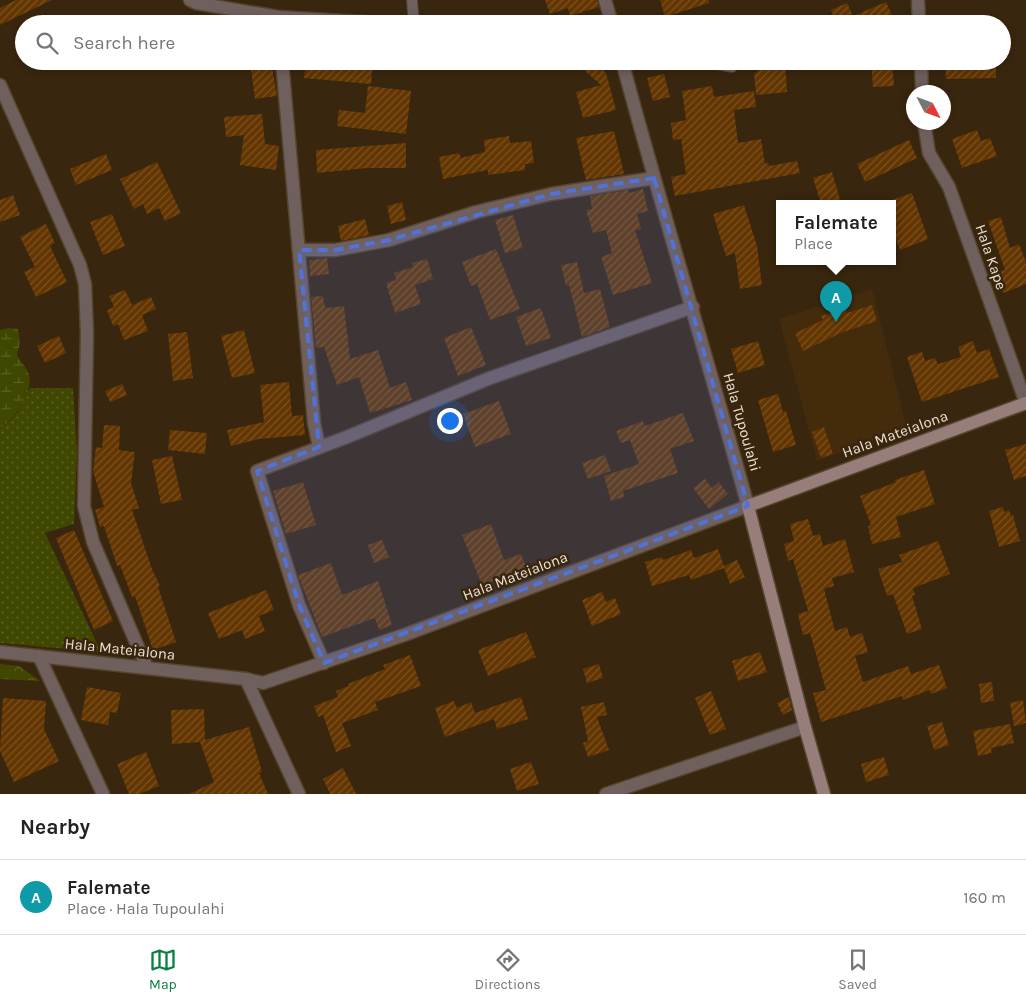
<!DOCTYPE html>
<meta charset="utf-8">
<style>
body{margin:0;font-family:Karla,sans-serif;background:#f2f2f2;color:#222}
.compass{position:absolute;left:906px;top:85px;width:45px;height:45px;border-radius:50%;background:#fff;box-shadow:0 2px 8px #0003;rotate:131deg}
.you{position:absolute;left:449px;top:420px;width:18px;height:18px;margin:-12px;border:4px solid #fff;border-radius:50%;background:#1a73e8;box-shadow:0 0 0 8px #1a73e833}
.badge{display:grid;place-items:center;width:32px;height:32px;border-radius:50%;background:#0b8043;color:#fff;font-size:16px;font-weight:700}
.pin{position:absolute;translate:-50% -41px;filter:drop-shadow(0 1px 2px #0008)}
.pin::after{content:'';position:absolute;top:26px;width:18px;height:15px;background:inherit;clip-path:polygon(0 0,100% 0,50% 100%)}
.popup{position:absolute;left:776px;top:200px;width:120px;height:65px;box-sizing:border-box;display:grid;place-content:center;border-radius:0px;background:#fff;filter:drop-shadow(0 1px 4px #0005);font-size:16px;white-space:nowrap;color:#767676}
.popup b{font-size:19px;color:#222}
.popup::after{content:'';position:absolute;left:50%;top:100%;margin-left:-10px;border:10px solid transparent;border-top-color:#fff}
.list{margin:0;padding:0;list-style:none}
h2{display:flex;justify-content:space-between;align-items:center;height:65px;margin:0;padding:0 20px;font-size:21px}
h2 small{font-size:16px;font-weight:400;color:#767676}
.list li{display:grid;grid-template-columns:32px 1fr auto;gap:15px;align-items:center;box-sizing:border-box;height:75px;padding:0 20px;border-top:1px solid #e0e0e0}
.list b{display:block;font-size:19px;white-space:nowrap}
.list p{margin:0;font-size:16px;white-space:nowrap;color:#767676}
.list em{font-size:16px;font-style:normal;color:#767676}
.icon{flex:none;width:28px;height:28px;fill:none;stroke:currentColor;stroke-width:2;stroke-linecap:round;stroke-linejoin:round}
.map{position:relative;flex:none;width:1026px;height:794px;overflow:hidden}
.search{position:absolute;background:#fff;box-shadow:0 2px 8px #0003;left:15px;right:15px;top:15px;height:55px;display:flex;align-items:center;gap:12px;box-sizing:border-box;padding:0 18px;border-radius:28px;color:#767676;font-size:19px}
.sheet{height:140px;background:#fff}
nav{display:flex;justify-content:space-around;align-items:center;box-sizing:border-box;height:70px;border-top:1px solid #e0e0e0;background:#fff;font-size:14px;color:#767676}
nav a{display:grid;justify-items:center;gap:2px}
nav .on{color:#0b8043}
.map>svg:first-child{display:block}
.built{fill:#432b0c}
.grass{fill:url(#grass-dots)}
.forest{fill:url(#forest-crowns)}
.wetland{fill:url(#wetland-marsh)}
.building{fill:url(#building-hatch)}
.lines{fill:none;stroke-linecap:round;stroke-linejoin:round}
.service-casing{stroke:#56442e;stroke-width:12}
.minor-casing{stroke:#56442e;stroke-width:15}
.tertiary-casing{stroke:#56442e;stroke-width:15}
.secondary-casing{stroke:#56442e;stroke-width:15}
.service{stroke:#70605d;stroke-width:10}
.minor{stroke:#70605d;stroke-width:12}
.tertiary{stroke:#70605d;stroke-width:12}
.secondary{stroke:#977e7a;stroke-width:12}
.marked{fill:#5173d7;fill-opacity:0.2;stroke:#5173d7;stroke-width:4;stroke-dasharray:10 6;stroke-linejoin:round}
.labels{text-anchor:middle;stroke-width:5;stroke-linejoin:round;paint-order:stroke}
.street-label{font-size:15px;fill:#eee1d3;stroke:#39260e}
</style>
<div class="map">
<svg width="1026" height="794" viewBox="0 0 1026 794">
<defs>
<pattern id="grass-dots" width="8" height="8" patternUnits="userSpaceOnUse" patternTransform="scale(1.25)"><rect width="8" height="8" fill="#3f4700"/><path d="M2 2h.1M6 6h.1" fill="none" stroke="#5b6124" stroke-width="1.8" stroke-linecap="round"/></pattern>
<pattern id="forest-crowns" width="20" height="18" patternUnits="userSpaceOnUse" patternTransform="scale(1.25)"><rect width="20" height="18" fill="#3f4700"/><path d="M2 6a3 3 0 1 1 6 0M12 15a3 3 0 1 1 6 0" fill="none" stroke="#5b6124"/></pattern>
<pattern id="wetland-marsh" width="20" height="14" patternUnits="userSpaceOnUse" patternTransform="scale(1.25)"><rect width="20" height="14" fill="#3f4700"/><path d="M1 5h8M5 5V1M11 12h8M15 12V8" fill="none" stroke="#5b6124"/></pattern>
<pattern id="building-hatch" width="6" height="6" patternUnits="userSpaceOnUse" patternTransform="scale(1.25)"><rect width="6" height="6" fill="#633500"/><path d="M-1 1l2-2M0 6l6-6M5 7l2-2" fill="none" stroke="#7a5224"/></pattern>
</defs>
<rect width="100%" height="100%" fill="#39260e"/>
<path class="built" d="M872,289L907,429L817,461L779,319Z"/>
<path class="grass" d="M30,388H73L77,452L74,524L45,533L101,652L0,643V428C15,420 23,403 30,388Z"/>
<path class="forest" d="M0,664L19,666L40,681L0,679Z"/>
<path class="wetland" d="M9,328L18,329L20,342L17,355C20,361 28,369 29,375C34,392 14,420 0,428V330Z"/>
<g class="building">
<path d="M16,0H52L0,25V8Z"/>
<path d="M545,0H597L599,7L570,16L568,8L550,14Z"/>
<path d="M660,0H709V3L665,17Z"/>
<path d="M886,2L896,24H836L831,10L847,3L853,16Z"/>
<path d="M250,61H271L277,96L255,99Z"/>
<path d="M306,61H373L371,84L304,78Z"/>
<path d="M757,61H785L787,92L756,95L754,73L758,72Z"/>
<path d="M871,61H892L894,86L873,87Z"/>
<path d="M945,61H996V78L946,79Z"/>
<path d="M594,62L606,73L616,110L583,118L576,92L601,85L585,71Z"/>
<path d="M664,74L670,97L653,101L647,78Z"/>
<path d="M368,86L411,91L406,134L337,126L339,110L365,113Z"/>
<path d="M712,86L714,97L754,91L756,107L734,110L738,143L761,139L765,164L768,163L769,166L797,161L800,173L675,196L671,177L686,174L681,139L673,140L671,123L686,120L682,91Z"/>
<path d="M262,114L265,144L279,146L276,170L240,165L244,135L226,137L224,117Z"/>
<path d="M977,130L981,141L990,138L997,156L962,168L952,139Z"/>
<path d="M614,131L624,174L586,180L576,138Z"/>
<path d="M509,136L510,143L531,141L534,163L525,164V170L488,175V170L443,179L439,157L459,153L461,158L485,152L484,140Z"/>
<path d="M909,140L917,158L865,182L857,164Z"/>
<path d="M406,143V168H368L317,173L316,150Z"/>
<path d="M106,154L112,170L76,185L70,169Z"/>
<path d="M157,162L181,213L165,221L159,208L147,214L143,204L134,209L120,179Z"/>
<path d="M832,172L841,203H821L813,178Z"/>
<path d="M643,189L648,211L637,214L641,229L635,230L652,283L613,295L601,257L612,253L606,230L593,233L586,210L592,209L590,196L628,190L629,193Z"/>
<path d="M912,193L928,239L900,250L892,229V200Z"/>
<path d="M13,195L20,215L0,222V200Z"/>
<path d="M402,202L406,220L391,224L387,206Z"/>
<path d="M744,205L757,246L762,285L740,289L735,253L726,256L713,214Z"/>
<path d="M112,214L125,246L103,255L90,222Z"/>
<path d="M513,215L523,248L505,253L495,220Z"/>
<path d="M1001,217L1010,248L1019,244L1026,262V284L1003,293L996,273L1005,270L988,221Z"/>
<path d="M365,219L369,235L341,241L338,226Z"/>
<path d="M46,224L55,243L50,246L67,282L36,297L24,272L35,267L20,237Z"/>
<path d="M496,249L520,309L490,320L477,284L471,286L462,262Z"/>
<path d="M327,258L329,274L310,276L309,260Z"/>
<path d="M427,259L433,279L415,285L421,304L395,313L386,283L396,280L394,273L413,267L412,263Z"/>
<path d="M577,262L584,293L600,289L610,327L582,337L569,285L566,286L561,265Z"/>
<path d="M125,290L132,305L151,297L156,309L142,315L148,331L124,340L118,324L113,326L107,310L114,307L109,296Z"/>
<path d="M323,296L325,308L344,306L350,359L378,350L390,388L406,382L412,400L370,413L359,377L337,385L324,347L316,348L311,297Z"/>
<path d="M872,305L877,321L843,332L803,351L795,333L823,320L821,316L845,309L847,313Z"/>
<path d="M541,308L551,338L526,346L516,317Z"/>
<path d="M471,327L486,365L458,376L444,338Z"/>
<path d="M244,330L255,373L232,378L221,336Z"/>
<path d="M187,332L193,378L173,381L168,334Z"/>
<path d="M59,336L66,353L45,363L37,346Z"/>
<path d="M758,341L765,365L738,373L731,349Z"/>
<path d="M973,341L977,353L989,349L999,377L922,402L907,357L922,352L925,361L935,358L938,364L961,357L958,347Z"/>
<path d="M289,382L292,416L303,415L305,435L259,439L231,446L227,430L264,422L260,385Z"/>
<path d="M122,384L127,395L110,402L105,391Z"/>
<path d="M778,394L783,412L786,411L796,445L773,452L758,400Z"/>
<path d="M499,401L511,434L475,447L463,414Z"/>
<path d="M683,413L694,441L670,449L678,473L623,491L624,497L611,501L604,476L639,464L630,440L621,443L616,431L643,421L645,426Z"/>
<path d="M104,425L120,426L119,450L135,452L131,483L139,508L132,510L152,569L160,586L158,587L176,642L153,650L135,596L132,597L120,565L117,566L104,526L100,527L95,510L104,507L93,471L96,447L102,448Z"/>
<path d="M824,427L833,454L821,458L812,432Z"/>
<path d="M170,430L207,433L205,454L168,450Z"/>
<path d="M1026,444V476L1014,480L1005,450Z"/>
<path d="M605,455L611,471L588,479L582,463Z"/>
<path d="M172,456L182,500L161,504L152,460Z"/>
<path d="M924,470L935,504L896,517L901,537L872,544L868,526L871,525L860,496L896,482L895,480Z"/>
<path d="M705,479L712,488L719,482L728,494L709,509L693,488Z"/>
<path d="M303,482L316,525L286,534L273,491Z"/>
<path d="M1003,507L1004,512L1009,510L1011,516L1013,515L1020,541L999,547L989,511Z"/>
<path d="M808,519L813,536L820,534L823,546L845,539L854,572L832,578L834,586L824,589L835,631L847,627L850,637L862,633L868,652L855,656L863,682L908,666L911,674L939,665L947,688L931,694L930,690L903,700L902,696L821,722L813,693L826,690L810,633L803,635L798,614L808,611L793,559L788,561L784,544L794,541L790,524Z"/>
<path d="M491,524L504,560L521,554L529,575L516,580L513,573L482,585L462,535Z"/>
<path d="M74,530L113,621L94,630L56,538Z"/>
<path d="M382,540L389,557L374,563L368,545Z"/>
<path d="M938,541L950,574L913,588L915,595L912,596L922,629L907,634L893,594L887,596L878,569L902,562L899,555Z"/>
<path d="M718,549L724,566L737,560L745,577L730,584L724,568L691,580L689,575L652,586L645,562L662,557L663,560L691,550L694,558Z"/>
<path d="M331,563L342,595L378,581L392,625L379,630L375,618L322,637L298,575Z"/>
<path d="M266,590L274,610L259,616L265,631L245,639L242,630L219,639L208,613Z"/>
<path d="M602,592L606,602L615,598L621,614L592,626L582,600Z"/>
<path d="M526,632L536,657L488,676L478,650Z"/>
<path d="M760,652L767,672L738,681L732,661Z"/>
<path d="M410,655L421,686L375,702L378,710L342,723L351,746L336,752L323,715L318,717L314,706L338,697L336,691L349,686L348,684L385,669L383,665Z"/>
<path d="M599,664L603,678L587,683L583,669Z"/>
<path d="M992,682L994,701L981,703L979,684Z"/>
<path d="M87,687L121,693L117,713L110,712L108,725L81,720Z"/>
<path d="M711,691L726,729L710,735L695,698Z"/>
<path d="M521,697L528,719L497,729L494,719L445,737L435,708L454,701L457,708L471,702L475,713Z"/>
<path d="M789,697L792,710L783,715L777,703Z"/>
<path d="M3,698L46,701L44,729L59,761L14,782L0,751Z"/>
<path d="M1023,700L1026,723L1014,726L1010,703Z"/>
<path d="M604,702L607,715L597,717L609,750L588,757L583,743L588,741L581,707Z"/>
<path d="M204,709L205,740L249,727L262,772L259,773L268,794H189L214,782L200,742L172,744L171,710Z"/>
<path d="M942,722L949,745L934,750L927,726Z"/>
<path d="M1010,724L1014,743L991,748L992,753L978,756L973,731Z"/>
<path d="M146,752L159,786L139,794H129L117,764Z"/>
<path d="M884,757L889,775L866,782L861,764Z"/>
<path d="M531,762L539,784L517,791L510,769Z"/>
<path d="M343,768L356,794H330L323,779Z"/>
</g>
<g class="lines">
<g class="service-casing">
<g id="service">
<path d="M412,0L414,24"/>
<path d="M702,61L732,67"/>
</g>
</g>
<g class="minor-casing">
<g id="minor">
<path d="M918,0L919,24"/>
<path d="M282,61L314,423L319,447"/>
<path d="M921,61L922,92"/>
<path d="M0,85L80,265L85,284L87,333L84,506L93,542L147,668"/>
<path d="M924,122L929,153L949,187L1026,403"/>
<path d="M299,250H335L389,240L476,212L551,194L654,178"/>
<path d="M39,656L103,794"/>
<path d="M324,663L299,605L257,471L347,437L490,378L693,307"/>
<path d="M246,679L299,794"/>
<path d="M606,794L805,727"/>
</g>
</g>
<g class="tertiary-casing">
<g id="tertiary">
<path d="M190,0L196,3L278,17L395,24"/>
<path d="M605,0L612,24"/>
<path d="M0,652L246,679L263,683L407,634L748,506C707,357 662,210 622,61"/>
</g>
</g>
<g class="secondary-casing">
<path id="secondary" d="M824,794L805,727L748,506L1026,403"/>
</g>
<use href="#service" class="service"/>
<use href="#minor" class="minor"/>
<use href="#tertiary" class="tertiary"/>
<use href="#secondary" class="secondary"/>
</g>
<path class="marked" d="M654,178L748,506L324,663L299,605L257,471L319,447L299,250H335L389,240L551,194Z"/>
<g class="labels">
<g class="street-label">
<text transform="translate(991 257) rotate(71)" y="5">Hala Kape</text>
<text transform="translate(742 422) rotate(74)" y="5">Hala Tupoulahi</text>
<text transform="translate(895 434) rotate(-20)" y="5">Hala Mateialona</text>
<text transform="translate(515 576) rotate(-21)" y="5">Hala Mateialona</text>
<text transform="translate(120 649) rotate(6)" y="5">Hala Mateialona</text>
</g>
</g>
</svg>
<svg class="compass" viewBox="-18 -18 36 36"><path d="M0-13l5 13h-10z" fill="#e53935"/><path d="M0 13l5-13h-10z" fill="#767676"/></svg>
<div class="you"></div>
<div class="pin badge" style="left:836px;top:322px;background:#0f9aa8">A</div>
<div class="popup"><b>Falemate</b>Place</div>
<div class="search"><svg class="icon" aria-label="search" viewBox="0 0 24 24"><circle cx="10" cy="10" r="6"/><path d="M15 15l6 6"/></svg>Search here</div>
</div>
<section class="sheet">
<h2>Nearby<small></small></h2>
<ul class="list">
<li><span class="badge" style="background:#0f9aa8">A</span><div><b>Falemate</b><p>Place · Hala Tupoulahi</p></div><em>160 m</em></li>
</ul>
</section>
<nav>
<a class="on"><svg class="icon" aria-label="map" viewBox="0 0 24 24"><path d="M3 6l6-2 6 2 6-2v14l-6 2-6-2-6 2zM9 4v14M15 6v14"/></svg>Map</a>
<a><svg class="icon" aria-label="directions" viewBox="0 0 24 24"><path d="M12 3l9 9-9 9-9-9zM9 14v-3h6M13 9l2 2-2 2"/></svg>Directions</a>
<a><svg class="icon" aria-label="saved" viewBox="0 0 24 24"><path d="M7 4h10v16l-5-4-5 4z"/></svg>Saved</a>
</nav>
